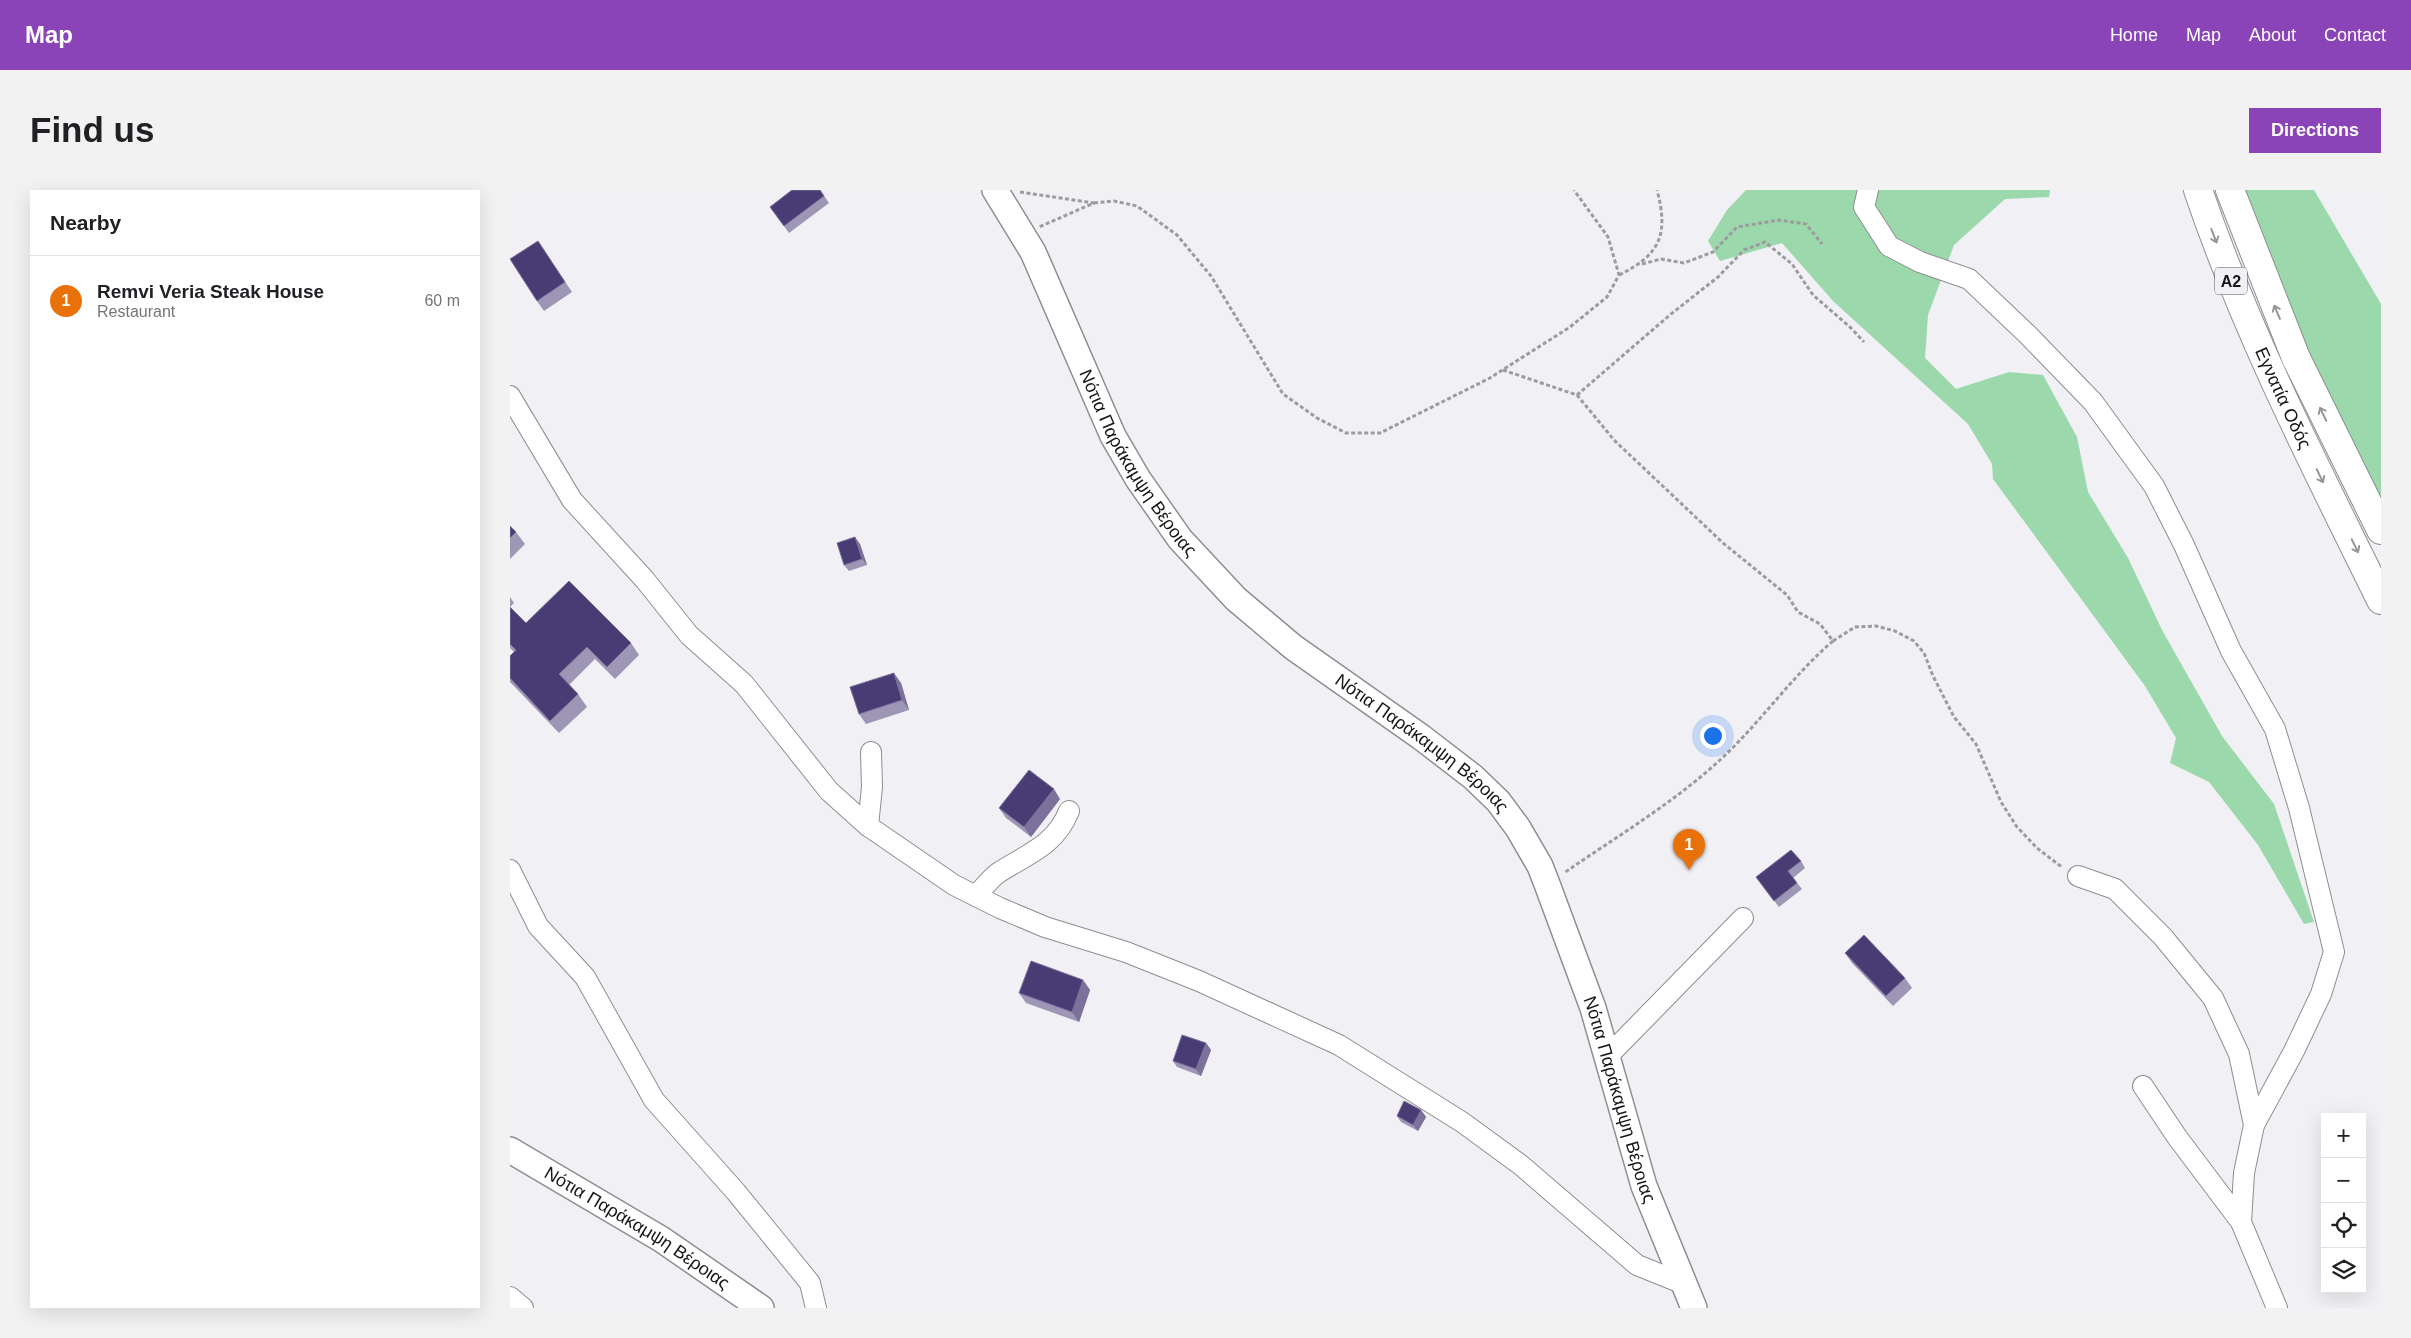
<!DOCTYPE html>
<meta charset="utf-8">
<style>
body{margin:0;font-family:Helvetica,sans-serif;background:#f2f2f2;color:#202124}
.controls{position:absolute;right:15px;bottom:15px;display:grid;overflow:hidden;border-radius:0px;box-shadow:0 5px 20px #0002}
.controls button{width:45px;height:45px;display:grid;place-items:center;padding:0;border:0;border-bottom:1px solid #e0e0e0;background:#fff;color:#202124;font:25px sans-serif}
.you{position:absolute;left:1202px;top:545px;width:18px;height:18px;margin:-12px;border:4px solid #fff;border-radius:50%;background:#1a73e8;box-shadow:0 0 0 8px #1a73e833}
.badge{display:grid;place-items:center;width:32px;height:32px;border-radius:50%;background:#8b44b7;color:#fff;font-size:16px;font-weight:700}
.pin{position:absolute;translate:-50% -41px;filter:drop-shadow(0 1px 2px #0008)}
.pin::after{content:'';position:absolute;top:26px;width:18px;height:15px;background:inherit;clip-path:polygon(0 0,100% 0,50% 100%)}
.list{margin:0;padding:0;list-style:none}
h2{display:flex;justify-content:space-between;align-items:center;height:65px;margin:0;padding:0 20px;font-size:21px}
h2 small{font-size:16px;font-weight:400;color:#757577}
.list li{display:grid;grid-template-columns:32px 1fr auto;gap:15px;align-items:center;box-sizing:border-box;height:90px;padding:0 20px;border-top:1px solid #e0e0e0}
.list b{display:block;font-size:19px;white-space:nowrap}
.list p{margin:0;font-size:16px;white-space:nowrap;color:#757577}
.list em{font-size:16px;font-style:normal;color:#757577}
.icon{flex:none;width:28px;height:28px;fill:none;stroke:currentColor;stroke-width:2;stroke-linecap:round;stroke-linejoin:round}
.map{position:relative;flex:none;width:1871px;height:1118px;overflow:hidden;border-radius:0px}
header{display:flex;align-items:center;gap:30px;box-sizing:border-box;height:70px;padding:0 25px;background:#8b44b7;color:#fff}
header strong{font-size:24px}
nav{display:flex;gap:28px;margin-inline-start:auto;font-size:18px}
.intro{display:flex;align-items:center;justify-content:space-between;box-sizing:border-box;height:120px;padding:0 30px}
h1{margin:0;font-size:35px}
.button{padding:12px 22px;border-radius:0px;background:#8b44b7;color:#fff;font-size:18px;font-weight:700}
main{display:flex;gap:30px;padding:0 30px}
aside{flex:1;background:#fff;border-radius:0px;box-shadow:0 5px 20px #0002}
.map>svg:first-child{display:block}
.green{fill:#9bd8ab}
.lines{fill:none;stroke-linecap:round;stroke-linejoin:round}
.minor-casing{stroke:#8e8e92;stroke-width:22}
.major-casing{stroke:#8e8e92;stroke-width:28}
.highway-casing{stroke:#8e8e92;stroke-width:30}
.path{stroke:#9c9c9f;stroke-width:3;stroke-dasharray:4 2.5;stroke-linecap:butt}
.minor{stroke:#fff;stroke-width:20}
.major{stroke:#fff;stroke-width:25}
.highway{stroke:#fff;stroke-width:28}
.wall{fill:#9d96b4}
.shaded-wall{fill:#7b719a}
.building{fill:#493b73;stroke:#7b719a}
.oneway{stroke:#969697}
.labels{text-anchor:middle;stroke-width:5;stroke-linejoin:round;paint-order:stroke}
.shield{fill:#f1f0f5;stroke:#58575a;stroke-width:1}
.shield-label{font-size:16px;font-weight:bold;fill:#161617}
.street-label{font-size:18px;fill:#161617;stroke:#f1f0f5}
</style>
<header>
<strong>Map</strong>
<nav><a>Home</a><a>Map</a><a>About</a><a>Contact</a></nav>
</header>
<div class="intro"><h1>Find us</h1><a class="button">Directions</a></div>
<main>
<aside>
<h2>Nearby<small></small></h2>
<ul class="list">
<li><span class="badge" style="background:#e8710a">1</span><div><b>Remvi Veria Steak House</b><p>Restaurant</p></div><em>60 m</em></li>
</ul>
</aside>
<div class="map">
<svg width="1871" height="1118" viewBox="0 0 1871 1118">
<rect width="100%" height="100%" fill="#f1f0f5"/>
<g class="green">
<path d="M1236,0H1540L1539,7L1495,9L1444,55L1418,125L1415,168L1446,199L1499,182L1533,185L1567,247L1578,302L1618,368L1652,440L1712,546L1764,614L1804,732L1794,734L1748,655L1699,592L1660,573L1666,548L1635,496L1483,289L1482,274L1458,234L1323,111L1272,53L1210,71L1198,51L1217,20Z"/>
<path d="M1730,0H1804L1871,114V316L1775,115Z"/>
</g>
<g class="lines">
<g class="minor-casing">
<g id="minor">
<path d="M1358,0L1354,17L1379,56L1410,72L1459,89L1518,145L1583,212L1644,296L1674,355L1721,461L1765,539L1789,618L1824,762L1811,804L1784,861L1744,935"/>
<path d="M0,206L62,310L135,390L179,445L234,494L319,601L358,636L444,695L490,718L535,737L616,762L689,791L829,855L952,932L1012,976L1127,1075L1174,1094"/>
<path d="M358,636L362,597L361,562"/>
<path d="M0,680L28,736L75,787L144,910L226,1002L300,1093L306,1118"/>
<path d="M1568,686L1605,699L1653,747L1703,808L1729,864L1744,935L1734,983L1731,1032L1767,1118"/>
<path d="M466,706C473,698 480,689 488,683C517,664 545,656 559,621"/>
<path d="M1097,867L1233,728"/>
<path d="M1633,896L1667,947L1731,1032"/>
<path d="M0,1107L13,1118"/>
</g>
</g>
<g class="major-casing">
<g id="major">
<path id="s1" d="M485,0L523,62L603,246L628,289L670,349L726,409L783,457L911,547L963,587L988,611L1008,638L1030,676L1037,694L1083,818L1134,996L1184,1118"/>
<path id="s2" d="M0,960L151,1049L251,1118"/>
</g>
</g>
<g class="highway-casing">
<g id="highway">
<path id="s3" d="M1688,0C1737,144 1804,274 1871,410"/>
<path d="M1720,0L1786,168L1871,340"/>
</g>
</g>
<g class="path">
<path d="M510,2L584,13L529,37"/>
<path d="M584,13L604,11L627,16L667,45L701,86L773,204L807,228L836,243H870L980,188L1060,137L1097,107L1109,85L1098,47L1064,0"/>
<path d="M1132,74L1151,69L1174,73L1203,62L1227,37L1269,30L1296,34L1312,54"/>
<path d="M1109,85C1150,65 1159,45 1147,0"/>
<path d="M993,180L1067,205L1104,250L1213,353L1277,405L1288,422L1310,434L1323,451C1282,486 1251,532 1211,569C1165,612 1106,647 1054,683"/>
<path d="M1067,205L1161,124L1208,87L1234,60L1255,52L1282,74L1303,105L1341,138L1354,152"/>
<path d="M1323,451L1345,437L1366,436L1385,441L1404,451L1414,463L1423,486L1444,527L1466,554L1491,612L1507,637L1527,658L1553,678"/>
</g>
<use href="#minor" class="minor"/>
<use href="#major" class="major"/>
<use href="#highway" class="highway"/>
</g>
<g class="wall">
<path d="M310,0L319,13L279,43L260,17Z"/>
<path d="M28,51L62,102L34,121L27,111Z"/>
<path d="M0,336L6,342L15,354L0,369Z"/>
<path d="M350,354L357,375L339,381L334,375Z"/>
<path d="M0,407L4,413L0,417L16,433L121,453L129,465L105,489L85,469L59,495L68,504L77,517L49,543L0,492V466L4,462L0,458Z"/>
<path d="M391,493L399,520L356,534L349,524Z"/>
<path d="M550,609L521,647L496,628L489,618Z"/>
<path d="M1291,671L1295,678L1283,688L1292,699L1269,717L1246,687Z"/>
<path d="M1335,763L1395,788L1402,798L1383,816L1342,773Z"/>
<path d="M573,790L580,800L569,832L516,813L509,803Z"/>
<path d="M696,853L701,860L691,886L667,877L663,871Z"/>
<path d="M911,920L916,927L908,941L891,932L887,926Z"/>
</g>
<g class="shaded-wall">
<path d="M345,347L350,354L357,375L352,369Z"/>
<path d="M384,483L391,493L399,520L392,510Z"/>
<path d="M544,599L550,609L521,647L514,637Z"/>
<path d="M573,790L580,800L569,832L562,822Z"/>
<path d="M696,853L701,860L691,886L686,879Z"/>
<path d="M911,920L916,927L908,941L903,935Z"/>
</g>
<g class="building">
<path d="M282,0H310L314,6L274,36L260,17Z"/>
<path d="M28,51L55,92L27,111L0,69Z"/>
<path d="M0,336L6,342L0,348Z"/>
<path d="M345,347L352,369L334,375L327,353Z"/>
<path d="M59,391L121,453L97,477L77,457L49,484L68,504L40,531L0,488V466L6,460L0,454V417L16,433Z"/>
<path d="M384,483L392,510L349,524L340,497Z"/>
<path d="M519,580L544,599L514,637L489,618Z"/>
<path d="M1281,660L1291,671L1278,681L1287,693L1264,711L1246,687Z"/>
<path d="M1354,745L1395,788L1376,806L1335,763Z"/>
<path d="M521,771L573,790L562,822L509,803Z"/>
<path d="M672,845L696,853L686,879L663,871Z"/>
<path d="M894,911L911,920L903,935L887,926Z"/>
</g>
<defs><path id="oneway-shaft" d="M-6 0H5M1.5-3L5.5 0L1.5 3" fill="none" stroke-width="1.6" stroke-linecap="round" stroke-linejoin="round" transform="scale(1.25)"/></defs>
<g class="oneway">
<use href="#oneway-shaft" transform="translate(1704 46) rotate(69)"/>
<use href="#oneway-shaft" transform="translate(1767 122) rotate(-113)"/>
<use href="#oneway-shaft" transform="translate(1813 224) rotate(-116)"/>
<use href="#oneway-shaft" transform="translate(1810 286) rotate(64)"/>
<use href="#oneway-shaft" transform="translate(1845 356) rotate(64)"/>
</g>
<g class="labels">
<rect class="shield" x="1705" y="77.5" width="32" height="27" rx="4"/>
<g class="shield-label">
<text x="1721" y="97">Α2</text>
</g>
<g class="street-label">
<text dy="6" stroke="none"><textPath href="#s3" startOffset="225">Εγνατία Οδός</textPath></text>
<text dy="6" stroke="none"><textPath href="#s1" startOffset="309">Νότια Παράκαμψη Βέροιας</textPath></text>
<text dy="6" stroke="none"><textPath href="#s1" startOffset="714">Νότια Παράκαμψη Βέροιας</textPath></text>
<text dy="6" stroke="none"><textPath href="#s1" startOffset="1134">Νότια Παράκαμψη Βέροιας</textPath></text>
<text dy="6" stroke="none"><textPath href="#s2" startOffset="149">Νότια Παράκαμψη Βέροιας</textPath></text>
</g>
</g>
</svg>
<div class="controls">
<button>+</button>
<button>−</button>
<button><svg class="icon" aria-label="locate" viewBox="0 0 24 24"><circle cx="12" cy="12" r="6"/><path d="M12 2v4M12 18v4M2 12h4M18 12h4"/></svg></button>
<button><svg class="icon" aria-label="layers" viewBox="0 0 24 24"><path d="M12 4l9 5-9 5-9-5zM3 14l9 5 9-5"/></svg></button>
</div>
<div class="you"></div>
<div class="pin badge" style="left:1179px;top:680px;background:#e8710a">1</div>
</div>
</main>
